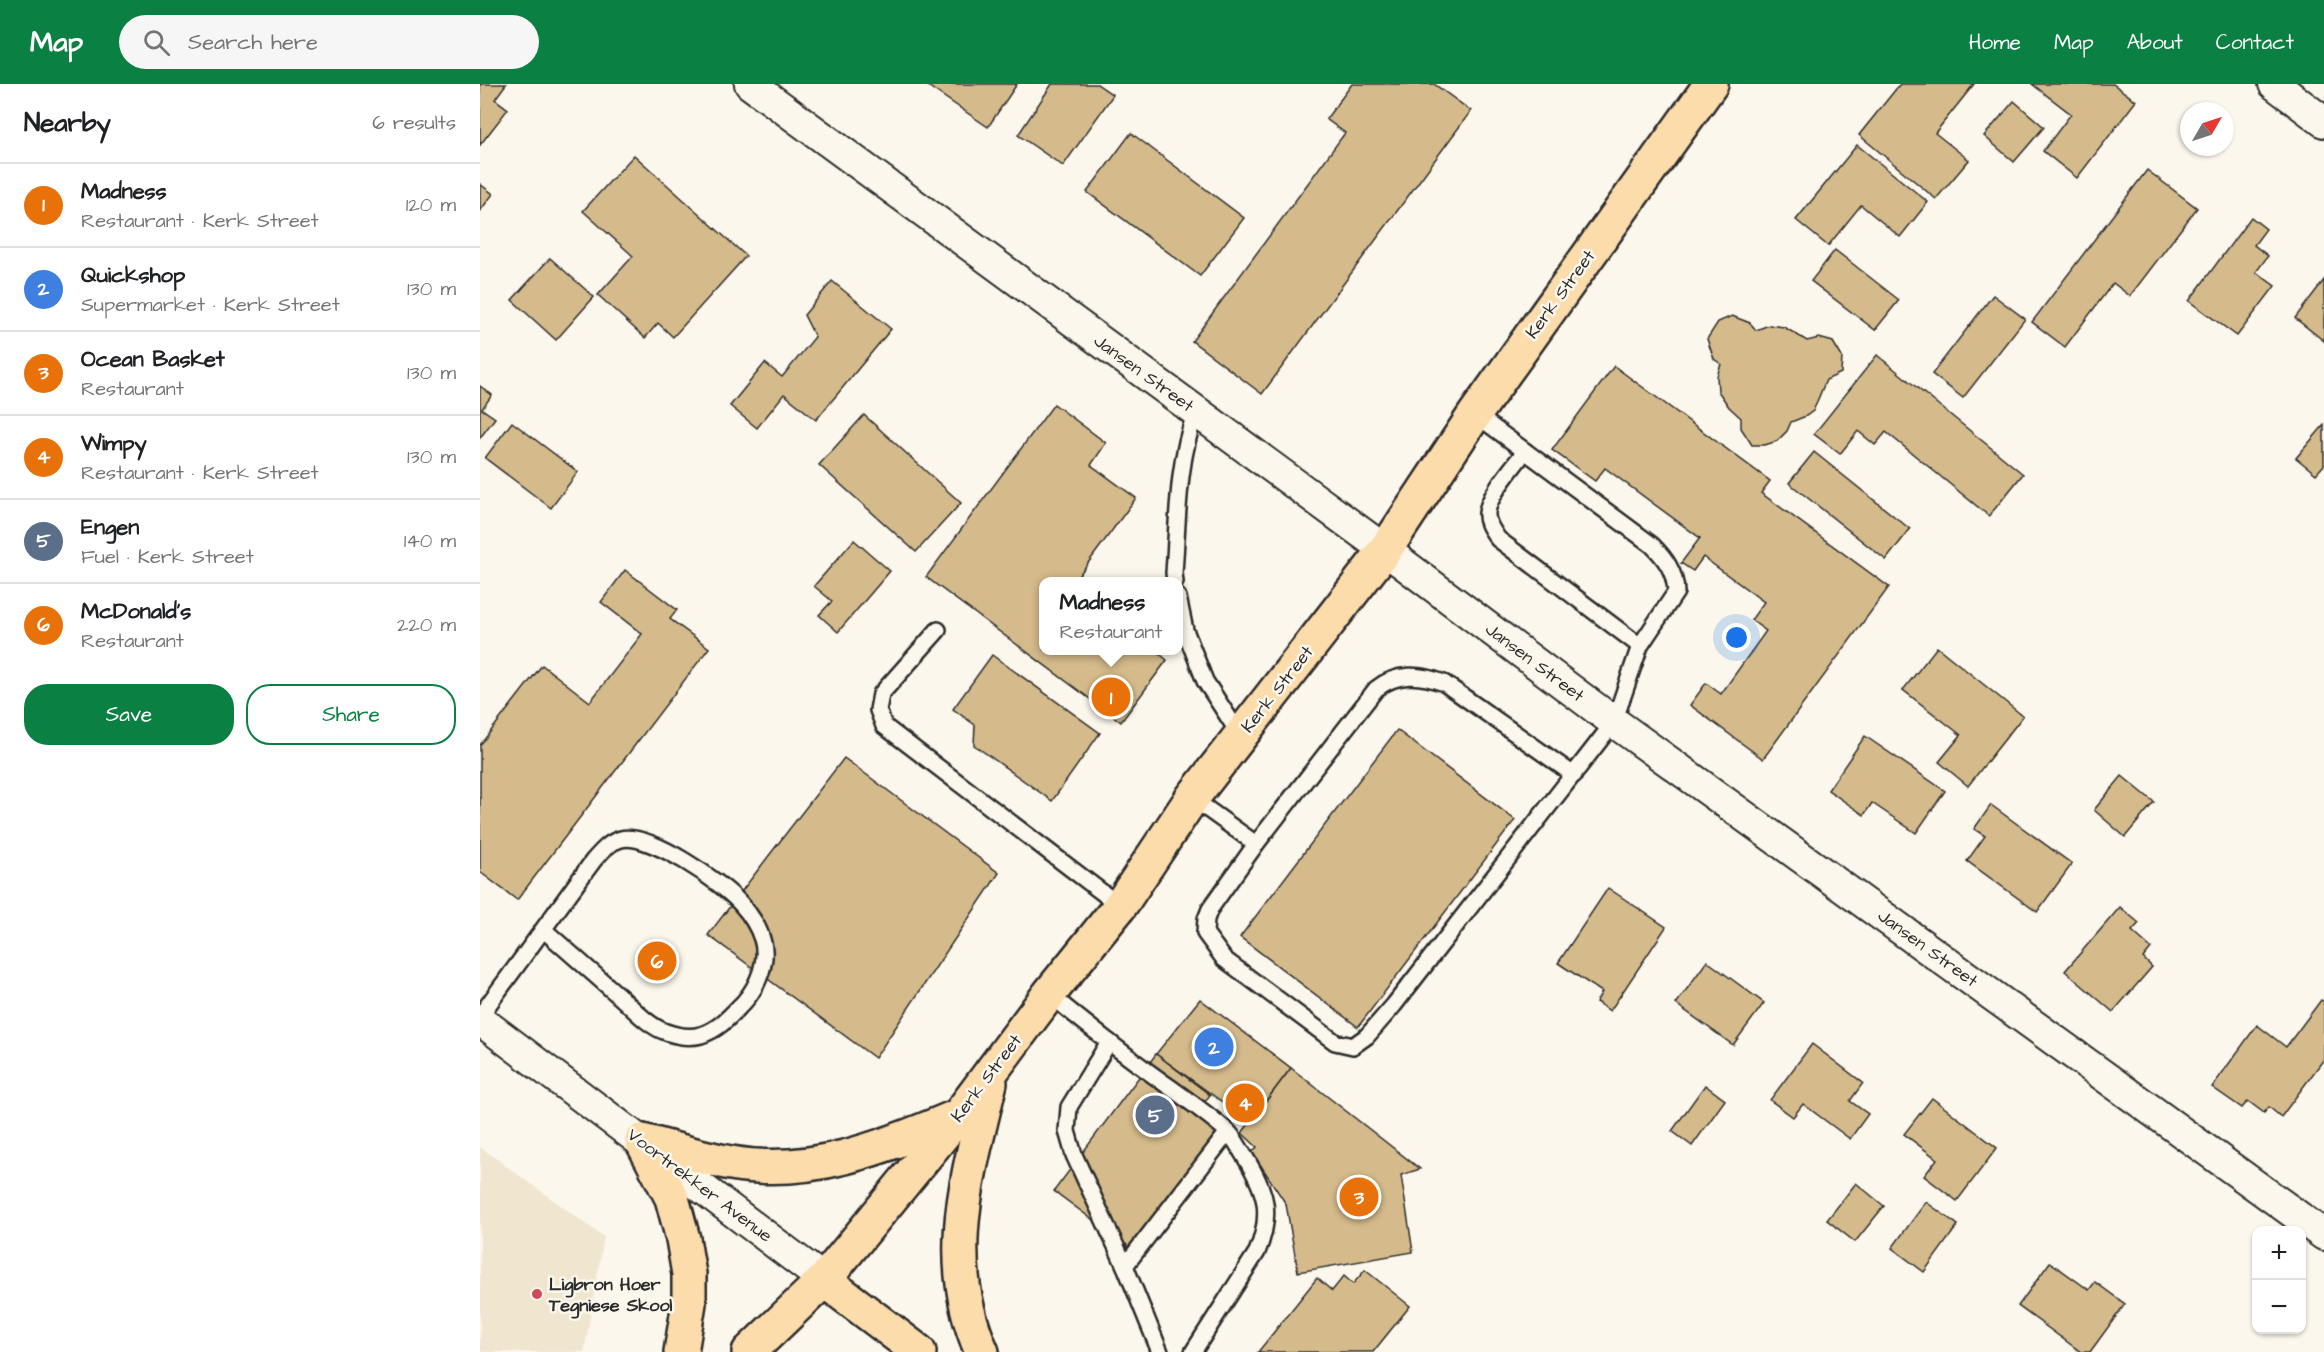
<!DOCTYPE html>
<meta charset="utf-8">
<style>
body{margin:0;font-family:"Architects Daughter",sans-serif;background:#f6f6f6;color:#202124}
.controls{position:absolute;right:18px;bottom:18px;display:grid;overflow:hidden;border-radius:12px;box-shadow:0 2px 4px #0004}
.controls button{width:54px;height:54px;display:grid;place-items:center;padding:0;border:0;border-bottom:2px solid #e0e0e0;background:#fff;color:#202124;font:30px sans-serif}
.compass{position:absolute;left:1700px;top:18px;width:54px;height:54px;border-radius:50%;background:#fff;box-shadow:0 2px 4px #0004;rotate:51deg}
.you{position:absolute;left:1257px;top:554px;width:21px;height:21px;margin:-15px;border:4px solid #fff;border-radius:50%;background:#1a73e8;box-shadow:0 0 0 9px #1a73e833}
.badge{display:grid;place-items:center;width:39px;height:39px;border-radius:50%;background:#0b8043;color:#fff;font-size:20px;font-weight:700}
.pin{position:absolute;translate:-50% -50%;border:3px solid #fff;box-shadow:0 2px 6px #0006}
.popup{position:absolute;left:559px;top:493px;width:144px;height:78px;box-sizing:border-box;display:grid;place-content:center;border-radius:12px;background:#fff;filter:drop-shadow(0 2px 4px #0005);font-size:20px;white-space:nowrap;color:#757577}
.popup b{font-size:22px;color:#202124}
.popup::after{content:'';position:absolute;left:50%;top:100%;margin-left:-12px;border:12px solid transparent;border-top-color:#fff}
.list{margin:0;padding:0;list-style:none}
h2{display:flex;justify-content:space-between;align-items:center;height:78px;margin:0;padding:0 24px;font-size:26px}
h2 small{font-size:20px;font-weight:400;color:#757577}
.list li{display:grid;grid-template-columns:39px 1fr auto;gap:18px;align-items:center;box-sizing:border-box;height:84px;padding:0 24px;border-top:2px solid #e0e0e0}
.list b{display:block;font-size:22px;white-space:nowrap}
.list p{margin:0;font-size:20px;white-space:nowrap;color:#757577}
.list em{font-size:20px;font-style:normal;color:#757577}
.actions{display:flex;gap:12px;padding:18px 24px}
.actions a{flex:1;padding:14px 0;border:2px solid #0b8043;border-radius:24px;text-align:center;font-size:21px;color:#0b8043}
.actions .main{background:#0b8043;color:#fff}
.icon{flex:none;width:33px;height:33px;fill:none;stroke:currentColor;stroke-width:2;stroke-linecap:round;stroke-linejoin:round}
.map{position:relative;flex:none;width:1844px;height:1268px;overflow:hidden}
header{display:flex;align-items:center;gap:36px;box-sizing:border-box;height:84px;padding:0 30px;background:#0b8043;color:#fff}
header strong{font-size:28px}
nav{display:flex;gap:33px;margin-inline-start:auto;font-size:21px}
.search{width:420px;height:54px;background:#f6f6f6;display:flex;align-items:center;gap:15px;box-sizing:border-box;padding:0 21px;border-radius:33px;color:#757577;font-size:22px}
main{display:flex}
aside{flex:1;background:#fff}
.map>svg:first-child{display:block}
.built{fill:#f0e5cf}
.building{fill:#d5bb8b;stroke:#2b2b2b;stroke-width:1.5}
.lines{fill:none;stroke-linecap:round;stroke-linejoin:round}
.lane-casing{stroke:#2b2b2b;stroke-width:20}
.street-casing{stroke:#2b2b2b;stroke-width:34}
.highway-casing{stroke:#2b2b2b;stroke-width:38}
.lane{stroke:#fbf7ec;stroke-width:15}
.street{stroke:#fbf7ec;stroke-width:30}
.highway{stroke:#fddcac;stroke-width:33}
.poi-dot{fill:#d1495b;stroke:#fbf7ec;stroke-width:2}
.labels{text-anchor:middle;stroke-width:5;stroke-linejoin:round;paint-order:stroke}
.street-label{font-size:18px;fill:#2b2b2b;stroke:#fbf7ec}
.poi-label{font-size:18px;font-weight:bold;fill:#2b2b2b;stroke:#fbf7ec;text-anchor:start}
</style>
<header>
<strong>Map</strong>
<div class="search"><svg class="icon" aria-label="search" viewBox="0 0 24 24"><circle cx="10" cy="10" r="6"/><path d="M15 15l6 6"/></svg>Search here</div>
<nav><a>Home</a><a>Map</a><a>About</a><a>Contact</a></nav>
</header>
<main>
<aside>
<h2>Nearby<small>6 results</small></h2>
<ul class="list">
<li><span class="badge" style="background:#e8710a">1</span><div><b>Madness</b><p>Restaurant · Kerk Street</p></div><em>120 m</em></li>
<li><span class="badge" style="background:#3f7fe0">2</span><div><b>Quickshop</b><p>Supermarket · Kerk Street</p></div><em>130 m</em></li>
<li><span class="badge" style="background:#e8710a">3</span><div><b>Ocean Basket</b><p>Restaurant</p></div><em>130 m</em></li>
<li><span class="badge" style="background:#e8710a">4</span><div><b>Wimpy</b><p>Restaurant · Kerk Street</p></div><em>130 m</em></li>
<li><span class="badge" style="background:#5c6f8a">5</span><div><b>Engen</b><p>Fuel · Kerk Street</p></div><em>140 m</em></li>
<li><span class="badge" style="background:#e8710a">6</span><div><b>McDonald's</b><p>Restaurant</p></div><em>220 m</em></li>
</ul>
<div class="actions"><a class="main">Save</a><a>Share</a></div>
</aside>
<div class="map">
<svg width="1844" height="1268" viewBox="0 0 1844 1268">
<rect width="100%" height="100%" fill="#fbf7ec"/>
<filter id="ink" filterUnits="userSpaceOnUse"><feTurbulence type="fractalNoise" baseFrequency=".0167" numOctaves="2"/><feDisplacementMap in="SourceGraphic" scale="12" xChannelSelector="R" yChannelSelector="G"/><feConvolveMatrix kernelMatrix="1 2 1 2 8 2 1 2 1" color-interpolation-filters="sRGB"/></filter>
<g filter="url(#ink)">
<path class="built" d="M0,1063L124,1153L104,1268H0Z"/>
<g class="building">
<path d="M0,0H26L15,15L28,25L0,61Z"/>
<path d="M445,0H537L508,43Z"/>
<path d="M572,0H617L633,11L583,82L538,51Z"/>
<path d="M872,0H954L991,27L782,310L712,257L865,49L846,35Z"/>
<path d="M1420,0H1494L1455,49L1489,76L1456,115L1379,51Z"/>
<path d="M1552,0H1633L1656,17L1597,94L1563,67L1591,30Z"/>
<path d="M1534,17L1564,43L1534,78L1504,52Z"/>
<path d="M651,49L764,134L720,192L607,108Z"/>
<path d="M1377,61L1448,118L1420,153L1381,121L1348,162L1316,136Z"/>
<path d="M154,71L266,172L193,253L178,239L165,254L118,211L153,172L103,127Z"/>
<path d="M1667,86L1717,124L1650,212L1633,199L1585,263L1552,238Z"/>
<path d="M0,100L13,110L0,127Z"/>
<path d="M1771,133L1786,145L1774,161L1788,172L1776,188L1795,202L1757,252L1709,217Z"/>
<path d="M1355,166L1419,216L1395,246L1331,197Z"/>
<path d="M70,174L114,213L76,256L32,216Z"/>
<path d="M1844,196V257L1815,234Z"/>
<path d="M352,197L411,245L336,336L304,310L277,344L250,322L285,279L302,293L335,253L324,231Z"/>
<path d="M1513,211L1545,235L1483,314L1452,290Z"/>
<path d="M1252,232L1270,239L1276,246L1289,241L1304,243L1327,257L1339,254L1353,258L1362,273L1361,289L1346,296L1333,327L1326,332L1311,338L1307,347L1297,357L1285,361H1272L1261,344V334L1249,323L1238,307L1237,292L1241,280L1234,275L1227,255L1238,238Z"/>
<path d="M1397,271L1543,390L1509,432L1406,348L1395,361L1378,347L1360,370L1334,350Z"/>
<path d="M1134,282L1290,397L1281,409L1409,503L1283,675L1210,621L1226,599L1241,610L1286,547L1271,536L1284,518L1223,473L1213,487L1201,479L1220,454L1125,384L1115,397L1072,366Z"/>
<path d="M0,302L12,311L2,325L15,334L0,354Z"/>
<path d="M574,320L626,359L611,381L656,414L594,498H564V566H675L687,576L641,638L446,493Z"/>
<path d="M384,331L481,419L436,468L339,381Z"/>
<path d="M32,338L98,388L71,424L5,374Z"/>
<path d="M1844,341V381L1836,390L1816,374Z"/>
<path d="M1334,368L1430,445L1406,476L1309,399Z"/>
<path d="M374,456L410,487L358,548L339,531L352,517L334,502Z"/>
<path d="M145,486L197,526L190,535L229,564L37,816L0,788V661L62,581L110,618L162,550L121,518Z"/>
<path d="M1457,563L1543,632L1488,702L1459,678L1481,651L1423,606Z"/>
<path d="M512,571L620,649L572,717L494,661L495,641L473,625Z"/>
<path d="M917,646L1035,736L878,943L760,853Z"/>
<path d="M1385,652L1465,707L1436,749L1392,719L1384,731L1348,706Z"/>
<path d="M364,674L519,789L395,974L228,851Z"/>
<path d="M1642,692L1674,718L1645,753L1614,726Z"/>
<path d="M1511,721L1592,780L1557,828L1487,777L1505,752L1494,745Z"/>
<path d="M1128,804L1186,843L1130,927L1116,918L1122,908L1078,879Z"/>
<path d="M1640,823L1659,839L1652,847L1671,864L1663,874L1672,883L1633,928L1585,887Z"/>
<path d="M1227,877L1284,919L1253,961L1196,920Z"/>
<path d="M720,915L811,984L770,1038L676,970Z"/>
<path d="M1841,916L1844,918V975L1801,1033L1789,1023L1784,1029L1768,1017L1762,1024L1732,1003L1777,941L1806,963Z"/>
<path d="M1332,960L1383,999L1370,1017L1388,1030L1370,1055L1323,1020L1313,1033L1290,1016Z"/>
<path d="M676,970L730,1011L716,1029L739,1046L651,1164L574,1107Z"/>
<path d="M811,984L940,1085L921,1091L933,1168L818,1188L806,1120L772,1068L777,1063L762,1049Z"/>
<path d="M1225,1001L1245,1016L1212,1062L1192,1047Z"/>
<path d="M1452,1014L1517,1064L1477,1117L1444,1092L1457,1075L1424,1050Z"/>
<path d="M1376,1099L1404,1122L1375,1158L1347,1136Z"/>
<path d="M1446,1118L1478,1141L1444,1188L1412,1164Z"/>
<path d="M1570,1178L1609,1206L1615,1198L1645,1220L1610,1268H1601L1538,1222Z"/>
<path d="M885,1186L930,1222L893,1268H778L837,1194L852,1207L864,1192L873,1200Z"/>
</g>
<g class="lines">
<g class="lane-casing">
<g id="lane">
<path d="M995,330L1172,461C1186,475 1195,488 1196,508L1160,562L1134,638L914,921L887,952L873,962L855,958L744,875L725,849L726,835L730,825L776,760L896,605C917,588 940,590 964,599L1094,691"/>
<path d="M1045,367C1035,381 1008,411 1007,429C1006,439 1013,447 1018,455L1160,562"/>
<path d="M695,498L694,489C698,435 697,378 716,328"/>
<path d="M698,513L705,546L725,597L760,651"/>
<path d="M458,546L401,610L398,626L404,642L640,822"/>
<path d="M712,714L776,760"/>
<path d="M569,910C601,936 633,962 666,986C693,1006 722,1025 747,1047C755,1054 759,1064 765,1073C786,1107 793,1129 777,1168L713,1268"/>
<path d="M0,932L113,777C121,768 129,758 141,755C169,748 243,799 261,820C270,830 278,842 282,855C289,876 278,902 264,918C251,931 240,945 221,951C210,954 197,952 186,948C168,942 153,924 139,912C114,890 89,868 64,846"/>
<path d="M629,958L589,1023L587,1047L594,1071L645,1182L680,1268"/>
<path d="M645,1182L748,1048"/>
</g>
</g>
<g class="street-casing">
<g id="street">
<path d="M270,0L905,466L1134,638L1844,1151"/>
<path d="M1794,0L1844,38"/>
<path d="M0,936L344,1196"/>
</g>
</g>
<g class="highway-casing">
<g id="highway">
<path d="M162,1057C191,1064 221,1074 251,1079C329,1093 402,1064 473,1034"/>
<path d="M162,1057L192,1114L203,1155L209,1190V1219L201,1268"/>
<path d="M344,1196L439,1268"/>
<path d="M269,1268L344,1196L479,1031L569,910L640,822L712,714L905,466L995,330L1231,0"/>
<path d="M502,1268C461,1176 488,1092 510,999"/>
</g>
</g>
<use href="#lane" class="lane"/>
<use href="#street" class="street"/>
<use href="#highway" class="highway"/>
</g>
</g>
<circle class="poi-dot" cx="57" cy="1210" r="6"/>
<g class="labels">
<g class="street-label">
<text transform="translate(1080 210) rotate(-54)" y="6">Kerk Street</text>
<text transform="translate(664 289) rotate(36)" y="6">Jansen Street</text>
<text transform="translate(1055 578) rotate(37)" y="6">Jansen Street</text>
<text transform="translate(797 605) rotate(-52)" y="6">Kerk Street</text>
<text transform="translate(1448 864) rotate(36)" y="6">Jansen Street</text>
<text transform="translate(506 994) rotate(-53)" y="6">Kerk Street</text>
<text transform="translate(220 1101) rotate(37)" y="6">Voortrekker Avenue</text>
</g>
<g class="poi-label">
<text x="69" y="1206">Ligbron Hoer<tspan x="69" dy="21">Tegniese Skool</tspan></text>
</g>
</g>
</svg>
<div class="controls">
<button>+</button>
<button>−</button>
</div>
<svg class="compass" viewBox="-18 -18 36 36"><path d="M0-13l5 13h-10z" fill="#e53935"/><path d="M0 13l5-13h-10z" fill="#757577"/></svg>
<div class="you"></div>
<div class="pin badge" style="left:631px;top:613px;background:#e8710a">1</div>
<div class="popup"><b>Madness</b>Restaurant</div>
<div class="pin badge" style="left:734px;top:963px;background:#3f7fe0">2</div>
<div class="pin badge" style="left:879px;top:1113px;background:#e8710a">3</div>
<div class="pin badge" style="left:765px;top:1019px;background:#e8710a">4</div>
<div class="pin badge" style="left:675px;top:1031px;background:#5c6f8a">5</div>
<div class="pin badge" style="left:177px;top:877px;background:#e8710a">6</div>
</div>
</main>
